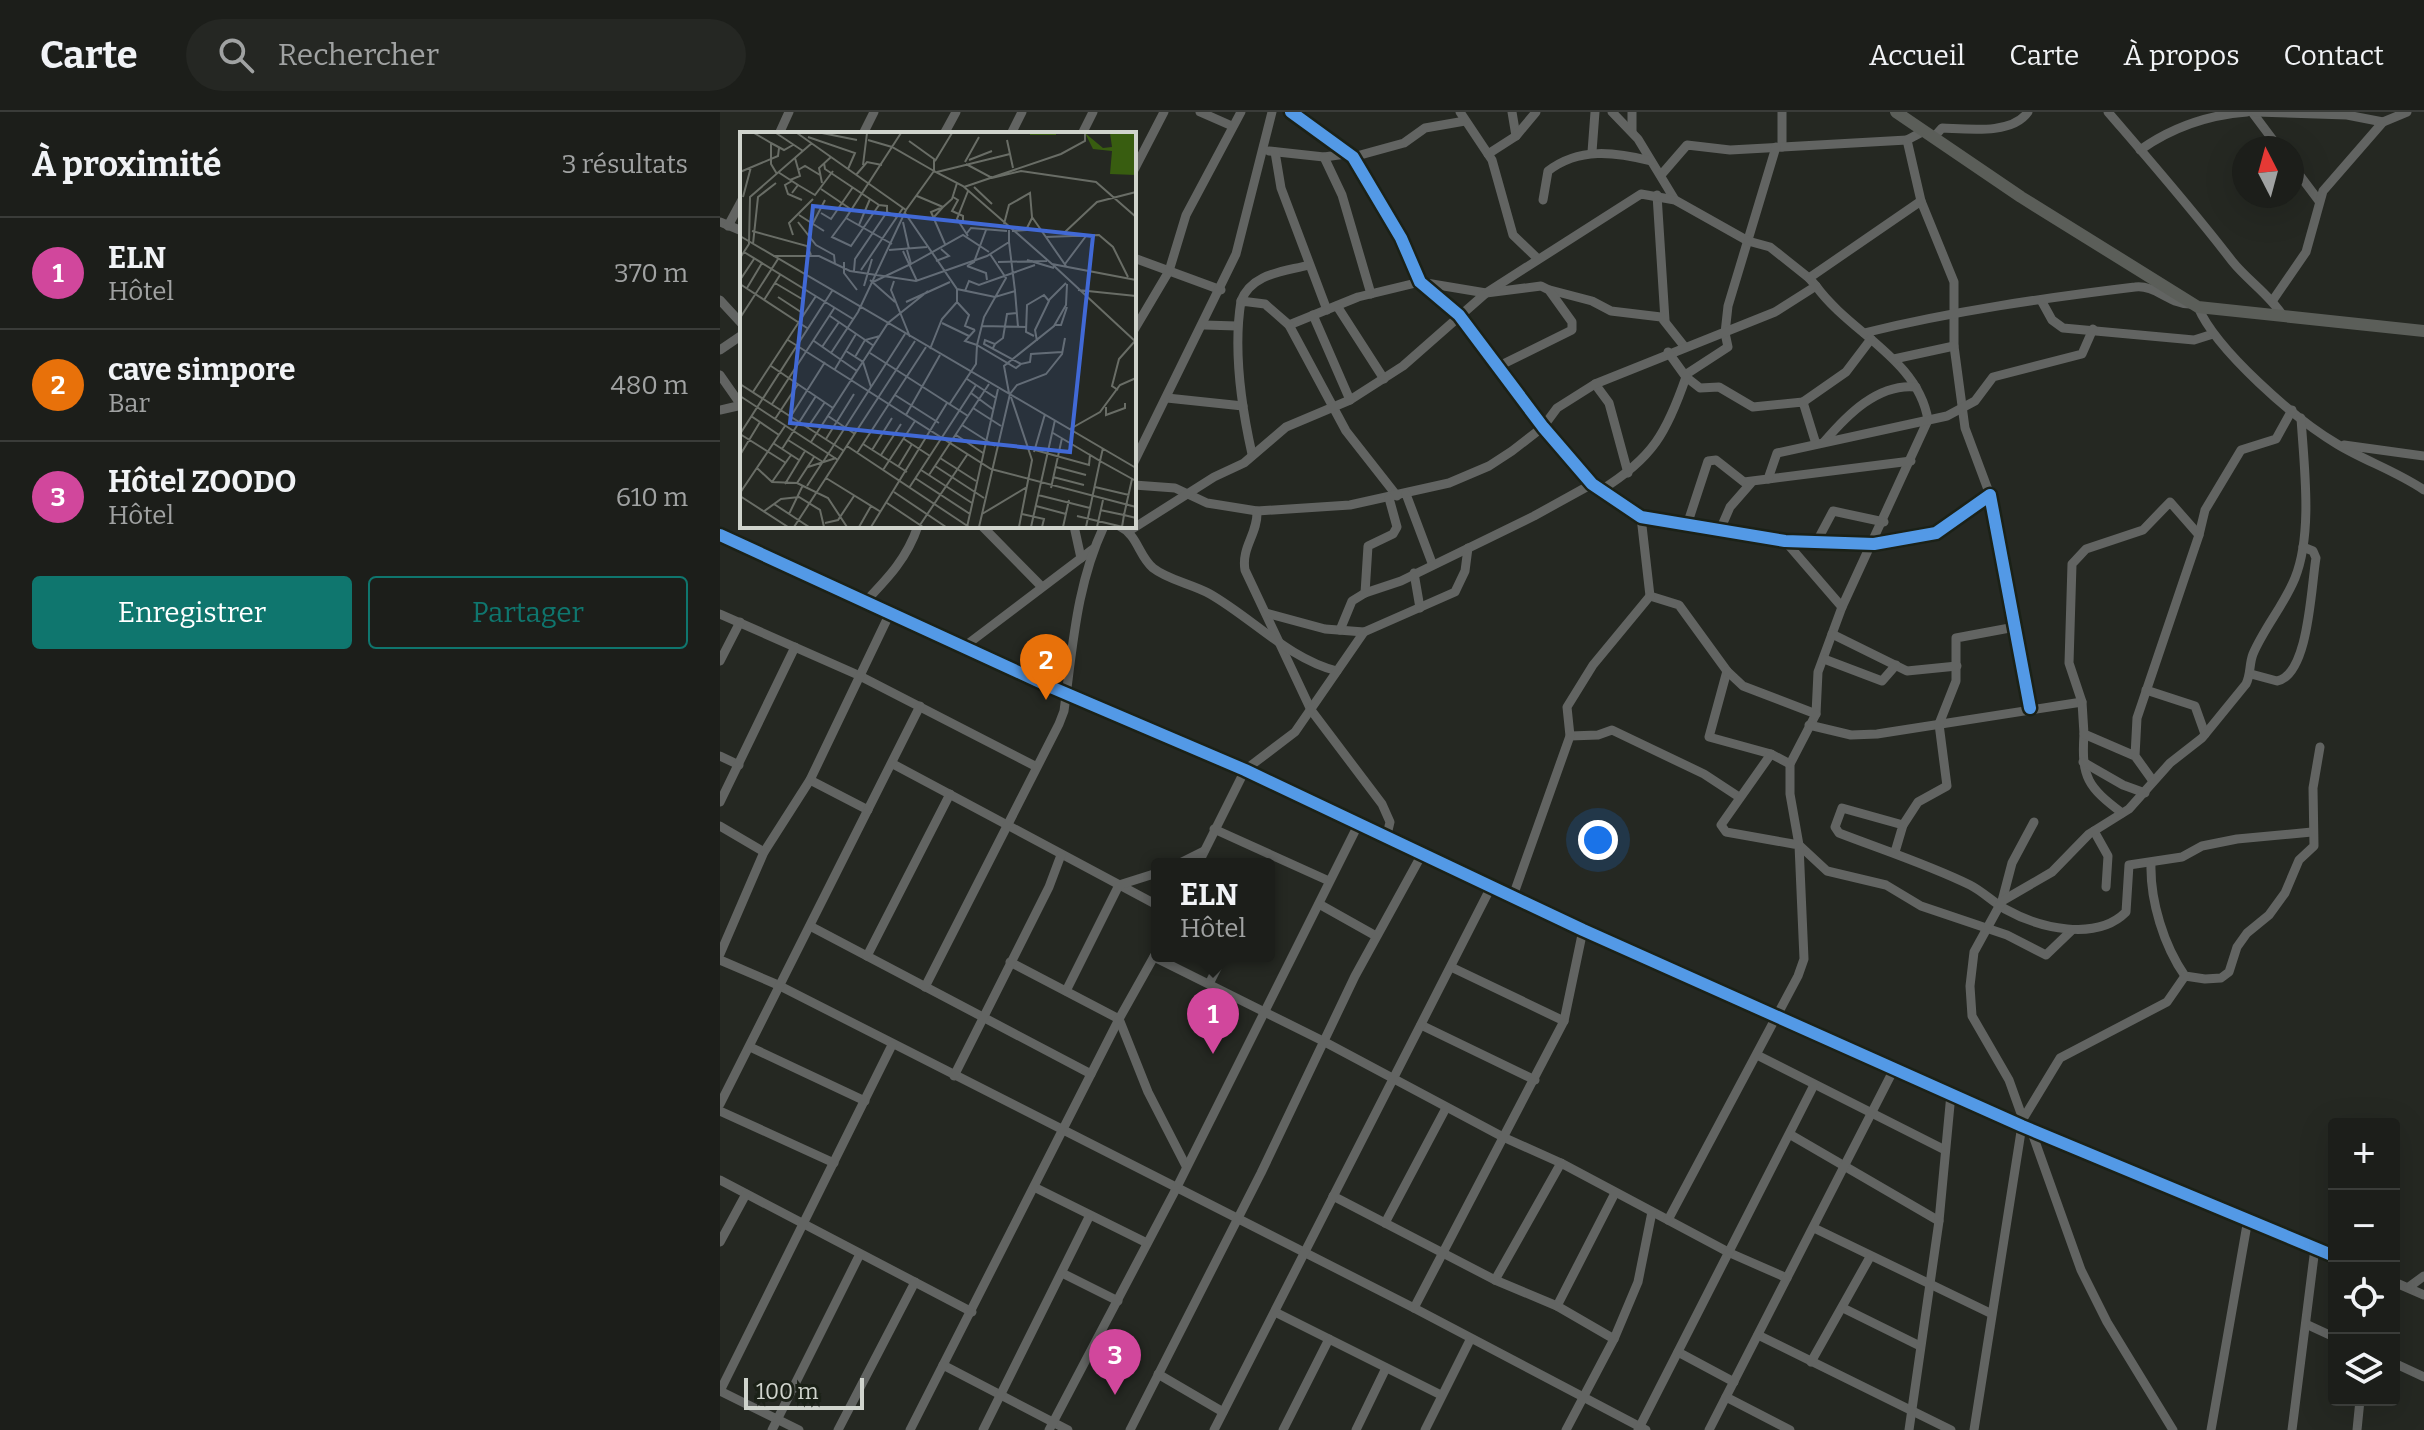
<!DOCTYPE html>
<html lang="fr">
<meta charset="utf-8">
<style>
body{margin:0;font-family:Bitter,serif;background:#252723;color:#f1f3f6}
.controls{position:absolute;right:24px;bottom:24px;display:grid;overflow:hidden;border-radius:8px;box-shadow:0 8px 32px #0002}
.controls button{width:72px;height:72px;display:grid;place-items:center;padding:0;border:0;border-bottom:2px solid #3a3c39;background:#1c1e1a;color:#f1f3f6;font:40px sans-serif}
.compass{position:absolute;left:1512px;top:24px;width:72px;height:72px;border-radius:50%;background:#1c1e1a;box-shadow:0 8px 32px #0002;rotate:354deg}
.scale{position:absolute;left:24px;bottom:20px;width:120px;box-sizing:border-box;padding-left:8px;border:4px solid #d0d4cd;border-top:0;font-size:22px;line-height:28px;white-space:nowrap;color:#d0d4cd;-webkit-text-stroke:6px #1b2117;paint-order:stroke}
.you{position:absolute;left:878px;top:728px;width:28px;height:28px;margin:-20px;border:6px solid #fff;border-radius:50%;background:#1a73e8;box-shadow:0 0 0 12px #1a73e833}
.badge{display:grid;place-items:center;width:52px;height:52px;border-radius:50%;background:#0f766e;color:#fff;font-size:26px;font-weight:700}
.pin{position:absolute;translate:-50% -66px;filter:drop-shadow(0 2px 4px #0008)}
.pin::after{content:'';position:absolute;top:42px;width:28px;height:24px;background:inherit;clip-path:polygon(0 0,100% 0,50% 100%)}
.popup{position:absolute;left:431px;top:746px;width:124px;height:104px;box-sizing:border-box;display:grid;place-content:center;border-radius:8px;background:#1c1e1a;filter:drop-shadow(0 2px 6px #0005);font-size:26px;white-space:nowrap;color:#a0a2a2}
.popup b{font-size:30px;color:#f1f3f6}
.popup::after{content:'';position:absolute;left:50%;top:100%;margin-left:-16px;border:16px solid transparent;border-top-color:#1c1e1a}
.list{margin:0;padding:0;list-style:none}
h2{display:flex;justify-content:space-between;align-items:center;height:104px;margin:0;padding:0 32px;font-size:34px}
h2 small{font-size:26px;font-weight:400;color:#a0a2a2}
.list li{display:grid;grid-template-columns:52px 1fr auto;gap:24px;align-items:center;box-sizing:border-box;height:112px;padding:0 32px;border-top:2px solid #3a3c39}
.list b{display:block;font-size:30px;white-space:nowrap}
.list p{margin:0;font-size:26px;white-space:nowrap;color:#a0a2a2}
.list em{font-size:26px;font-style:normal;color:#a0a2a2}
.actions{display:flex;gap:16px;padding:24px 32px}
.actions a{flex:1;padding:18px 0;border:2px solid #0f766e;border-radius:8px;text-align:center;font-size:28px;color:#0f766e}
.actions .main{background:#0f766e;color:#fff}
.icon{flex:none;width:44px;height:44px;fill:none;stroke:currentColor;stroke-width:2;stroke-linecap:round;stroke-linejoin:round}
.map{position:relative;flex:none;width:1704px;height:1318px;overflow:hidden}
header{display:flex;align-items:center;gap:48px;box-sizing:border-box;height:112px;padding:0 40px;background:#1c1e1a;border-bottom:2px solid #3a3c39}
header strong{font-size:38px}
nav{display:flex;gap:44px;margin-inline-start:auto;font-size:28px}
.search{width:560px;height:72px;background:#252723;display:flex;align-items:center;gap:20px;box-sizing:border-box;padding:0 28px;border-radius:44px;color:#a0a2a2;font-size:30px}
main{display:flex}
aside{flex:1;background:#1c1e1a}
.map>svg:first-child{display:block}
.lines{fill:none;stroke-linecap:round;stroke-linejoin:round}
.street{stroke:#626462;stroke-width:9}
.secondary{stroke:#5b5e59;stroke-width:12}
.cycleway-casing{stroke:#1b2117;stroke-width:17}
.cycleway{stroke:#5399e6;stroke-width:12}
.inset-river{fill:none;stroke:#385d10;stroke-width:4}
.inset-road{fill:none;stroke:#696d66;stroke-width:2}
.view{fill:#4169d6;fill-opacity:0.15;stroke:#4169d6;stroke-width:4}
.inset-edge{fill:none;stroke:#d0d4cd;stroke-width:4}
</style>
<header>
<strong>Carte</strong>
<div class="search"><svg class="icon" aria-label="search" viewBox="0 0 24 24"><circle cx="10" cy="10" r="6"/><path d="M15 15l6 6"/></svg>Rechercher</div>
<nav><a>Accueil</a><a>Carte</a><a>À propos</a><a>Contact</a></nav>
</header>
<main>
<aside>
<h2>À proximité<small>3 résultats</small></h2>
<ul class="list">
<li><span class="badge" style="background:#d1479c">1</span><div><b>ELN</b><p>Hôtel</p></div><em>370 m</em></li>
<li><span class="badge" style="background:#e8710a">2</span><div><b>cave simpore</b><p>Bar</p></div><em>480 m</em></li>
<li><span class="badge" style="background:#d1479c">3</span><div><b>Hôtel ZOODO</b><p>Hôtel</p></div><em>610 m</em></li>
</ul>
<div class="actions"><a class="main">Enregistrer</a><a>Partager</a></div>
</aside>
<div class="map">
<svg width="1704" height="1318" viewBox="0 0 1704 1318">
<rect width="100%" height="100%" fill="#252822"/>
<g class="lines">
<g class="street">
<path d="M480,0L512,14"/>
<path d="M571,0L633,45L681,126L700,170L739,203L823,315L872,372L921,405L1065,429L1154,432L1216,421L1270,383L1310,596"/>
<path d="M740,0L772,48L793,123L817,146"/>
<path d="M792,0L796,24"/>
<path d="M892,0L918,27L955,88"/>
<path d="M1062,0V35"/>
<path d="M1388,0C1431,50 1473,98 1512,149C1528,169 1549,182 1563,204"/>
<path d="M1532,0L1559,36"/>
<path d="M1536,0L1627,3L1663,10"/>
<path d="M912,19V0"/>
<path d="M59,22L69,0"/>
<path d="M143,22L154,0"/>
<path d="M224,22L236,0"/>
<path d="M291,22L302,0"/>
<path d="M362,22L373,0"/>
<path d="M1214,25L1222,16C1248,17 1292,23 1308,0"/>
<path d="M1420,38C1451,16 1488,3 1527,0"/>
<path d="M549,39L604,45L626,42"/>
<path d="M555,40L561,76L607,198"/>
<path d="M872,40L875,0"/>
<path d="M768,42L796,24L816,0"/>
<path d="M604,45L622,83L651,182"/>
<path d="M633,45L684,31L705,16L745,9"/>
<path d="M1572,53L1599,89"/>
<path d="M414,58L444,0"/>
<path d="M941,63L967,33L1010,38L1187,28"/>
<path d="M937,83L945,208"/>
<path d="M823,88L828,59C859,35 895,40 931,49"/>
<path d="M1201,89L1234,170V234L1245,316L1270,383"/>
<path d="M0,110L22,119"/>
<path d="M8,114L22,88"/>
<path d="M414,146L501,178"/>
<path d="M1096,174C1130,221 1198,247 1208,308L1122,495L1098,560L1096,602L1070,652V682L1079,733L1107,759L1166,773L1201,794L1287,823L1326,843L1352,818"/>
<path d="M830,178L872,189L891,199L941,205L964,234"/>
<path d="M0,188L22,212"/>
<path d="M1321,188L1332,208L1343,216L1474,228L1493,222"/>
<path d="M1553,188L1586,140L1603,79L1663,10L1687,0"/>
<path d="M521,189C532,161 563,160 589,153"/>
<path d="M617,194L664,267"/>
<path d="M1478,195C1496,238 1576,308 1617,332C1645,349 1676,359 1704,378"/>
<path d="M484,213L517,214"/>
<path d="M569,213L638,185L700,170L766,181L821,174L829,178L852,210V218L779,254"/>
<path d="M414,218L449,159L466,103L521,0"/>
<path d="M1144,221C1233,199 1324,186 1415,175C1435,172 1452,194 1472,192"/>
<path d="M0,238L22,223"/>
<path d="M1174,247L1234,234"/>
<path d="M0,263L21,293"/>
<path d="M965,263L1008,235L1005,221L1008,194L1056,35"/>
<path d="M966,265L980,276L999,275L1033,295L1083,290L1096,332"/>
<path d="M875,272L889,291L908,361"/>
<path d="M447,286L523,294"/>
<path d="M630,288L683,254L766,181L921,82L955,88L1028,129L1050,135L1089,166"/>
<path d="M1083,290L1126,260L1151,227"/>
<path d="M0,298L22,293"/>
<path d="M1104,330C1127,303 1158,271 1196,275"/>
<path d="M1624,333L1704,344"/>
<path d="M532,342C521,293 513,238 521,189L545,192L569,213L626,319L677,384"/>
<path d="M414,350L516,142L552,0"/>
<path d="M1048,367L1191,349"/>
<path d="M414,373L455,376L487,391L537,399L630,393L729,371L769,354L792,339L823,315L837,296L875,272L1055,200L1096,174L1089,166L1201,89L1187,28L1204,19"/>
<path d="M881,378C933,346 947,320 966,265L948,240"/>
<path d="M686,382L712,451"/>
<path d="M537,399C538,422 521,435 525,458L591,598L662,692L670,710L666,727"/>
<path d="M921,405L930,484L959,493L1007,559L989,625L1051,642L1070,652"/>
<path d="M967,413L988,349L996,348L1024,370L1048,367L1057,341L1227,304L1255,289L1273,265L1362,242L1373,217"/>
<path d="M262,414L321,474"/>
<path d="M354,414L361,446"/>
<path d="M399,414C418,423 418,443 433,456C448,468 472,472 490,482C532,506 569,547 617,559"/>
<path d="M1000,418L1010,395L1031,371"/>
<path d="M409,419L494,365L524,351L566,315L630,288L593,203"/>
<path d="M0,423L333,576L525,658L863,818L1302,1014L1614,1144"/>
<path d="M1479,423L1485,398L1521,338L1556,327L1572,298"/>
<path d="M1065,429L1122,495"/>
<path d="M1097,429L1113,399L1164,410"/>
<path d="M694,461L700,496"/>
<path d="M645,481L648,434L673,422L677,415L669,386"/>
<path d="M145,490C169,465 187,446 198,414"/>
<path d="M546,501L605,517L644,520"/>
<path d="M0,502L138,563L315,654"/>
<path d="M620,518L632,489L645,481L681,469L814,404L872,372"/>
<path d="M1112,522L1187,559L1237,554"/>
<path d="M245,534L373,437"/>
<path d="M1104,547L1162,569L1176,553"/>
<path d="M0,549L20,510"/>
<path d="M1007,559L1023,574L1096,602"/>
<path d="M1531,562L1557,569C1589,563 1591,474 1596,446L1593,439L1583,435"/>
<path d="M1426,578L1475,594L1485,622"/>
<path d="M1089,613L1131,623L1157,622L1362,590"/>
<path d="M1364,622C1361,666 1368,675 1402,701"/>
<path d="M850,624L878,623L892,618L984,662L1019,685"/>
<path d="M0,644L19,653"/>
<path d="M1415,644L1364,622L1362,590L1349,551L1352,452L1366,437L1423,418L1450,390L1479,423L1417,606L1415,644L1433,669"/>
<path d="M1363,650L1403,673L1425,681"/>
<path d="M173,652L437,793"/>
<path d="M90,668L148,698"/>
<path d="M0,690L75,535"/>
<path d="M1183,713L1198,690L1227,674L1219,612L1236,569V526L1295,515"/>
<path d="M0,714L44,740"/>
<path d="M494,717L609,769"/>
<path d="M1374,719L1388,744L1386,775"/>
<path d="M1175,740L1183,713L1122,696L1115,715L1119,721C1163,738 1207,752 1250,773C1262,779 1273,790 1285,797C1319,816 1376,830 1406,800L1409,753L1462,745L1482,734L1517,727L1592,720"/>
<path d="M458,752L484,739"/>
<path d="M478,752L525,658L575,620L644,520L735,480L745,459L748,436"/>
<path d="M1431,752C1430,789 1444,834 1465,864L1485,867L1501,866L1509,860L1517,835L1527,821L1549,803L1565,781L1579,748L1594,734L1593,676L1600,635"/>
<path d="M793,784L850,624L847,595L873,553L930,484"/>
<path d="M1282,789L1292,751L1314,710"/>
<path d="M599,792L656,824"/>
<path d="M90,814L371,962"/>
<path d="M0,842L44,740L90,668L170,501"/>
<path d="M147,844L230,682"/>
<path d="M434,845L603,929L783,1025L841,1051L1010,1141L1067,1166"/>
<path d="M0,848L58,873L694,1196L926,1318"/>
<path d="M290,850L399,907L428,980L466,1054"/>
<path d="M731,855L844,909"/>
<path d="M489,872L503,844"/>
<path d="M205,875L339,612L344,599C353,534 356,474 384,414"/>
<path d="M346,879L399,773L437,761"/>
<path d="M701,913L815,968"/>
<path d="M30,935L145,989"/>
<path d="M1037,943L1225,1038"/>
<path d="M234,964L329,775L341,743"/>
<path d="M0,992L200,594"/>
<path d="M0,999L114,1051"/>
<path d="M1303,1007L1289,968L1252,904L1250,874L1254,840L1282,789L1332,760L1369,722L1409,697L1450,651L1482,626L1526,572C1531,562 1529,552 1533,542C1544,516 1564,493 1575,466C1593,421 1584,354 1581,306"/>
<path d="M1311,1018L1361,1158L1387,1210L1453,1318"/>
<path d="M1071,1023L1219,1109"/>
<path d="M0,1068L252,1200"/>
<path d="M316,1076L427,1131"/>
<path d="M613,1084L775,1168L837,1194L894,1227"/>
<path d="M948,1108L1078,864L1084,847L1079,733L1006,720L1001,713L1051,642"/>
<path d="M665,1111L726,996"/>
<path d="M1094,1116L1270,1201"/>
<path d="M0,1130L26,1082"/>
<path d="M342,1161L398,1189"/>
<path d="M775,1168L841,1051"/>
<path d="M1674,1170L1704,1183"/>
<path d="M1689,1175L1704,1164"/>
<path d="M837,1194L895,1081"/>
<path d="M694,1196L844,909L863,818"/>
<path d="M1123,1196L1200,1234"/>
<path d="M555,1200L721,1283"/>
<path d="M1588,1213L1614,1225"/>
<path d="M1038,1223L1231,1318"/>
<path d="M958,1240L1014,1270"/>
<path d="M1091,1250L1150,1145"/>
<path d="M1674,1251L1704,1265"/>
<path d="M223,1253L348,1318"/>
<path d="M438,1262L503,1300"/>
<path d="M0,1279L172,933"/>
<path d="M0,1279L79,1318"/>
<path d="M1006,1285L1070,1318"/>
<path d="M52,1318L140,1142"/>
<path d="M118,1318L195,1170"/>
<path d="M190,1318L399,907L436,841"/>
<path d="M263,1318L369,1105"/>
<path d="M329,1318L456,1077L638,713"/>
<path d="M410,1318L541,1061L635,864L701,744"/>
<path d="M494,1318L771,775"/>
<path d="M563,1318L609,1227"/>
<path d="M636,1318L666,1256"/>
<path d="M705,1318L750,1228"/>
<path d="M846,1318L894,1227L918,1170L932,1100"/>
<path d="M918,1318L1094,973"/>
<path d="M989,1318L1174,957"/>
<path d="M1189,1318L1219,1109L1231,982"/>
<path d="M1254,1318L1303,1007L1340,946L1447,890L1465,864"/>
<path d="M1491,1318L1528,1107"/>
<path d="M1572,1318L1595,1136"/>
<path d="M1637,1318L1640,1288"/>
</g>
<path class="secondary" d="M1176,0L1301,85L1478,195L1704,219"/>
<g class="cycleway-casing">
<g id="cycleway">
<path d="M571,0L633,45L681,126L700,170L739,203L823,315L872,372L921,405L1065,429L1154,432L1216,421L1270,383L1310,596"/>
<path d="M0,423L333,576L525,658L863,818L1302,1014L1614,1144"/>
</g>
</g>
<use href="#cycleway" class="cycleway"/>
</g>
<g transform="translate(20 20)">
<rect width="396" height="396" fill="#252822"/>
<path d="M345,1L363,16L372,15L370,1H396V43L370,42L372,19L353,17Z" fill="#385d10"/>
<path class="inset-river" d="M290,1H316"/>
<path class="inset-road" d="M14,1L31,11V32L37,42M36,1L63,19M57,1L166,78M82,1L117,8M68,5L115,21L108,37M128,8L152,15L194,39M267,8L273,36M169,9L194,27V39M31,11L44,18L53,13M229,28L252,19M195,29L212,1M225,30L239,5M84,31L85,37L139,73M226,32L252,46L281,39L356,50L396,85M123,33L127,1M58,38L65,34L80,43M0,40L38,24L39,16M38,40L58,53L52,61M197,40L270,22M116,43L127,30L142,33M50,48L60,44L55,26M52,49L45,53L48,62L62,68M82,51L79,36L91,25M58,53L75,63L93,39M224,55L321,22L345,9V1M234,55L252,72M81,57L112,78M177,64L203,75L212,67L217,51M3,65L11,35M213,65L218,68L212,79L223,84V92M81,81L91,87L113,55M165,81L217,157L255,165L275,159L278,195M59,83L84,99M194,85L203,75L191,80L205,112M106,86L92,105L111,114L139,73L147,74V80M58,90L76,113L94,123L95,132M163,90L169,117M264,92L269,73L290,61L292,85L326,134M72,93L85,68M119,93L130,67M12,99L67,114L71,123M272,99L286,98L292,86M325,100L357,70L396,60M227,101L231,96L267,99M53,103L49,91L73,67M0,104L396,336M228,104L217,87L228,59M306,105L359,103L373,115L388,145M269,110L275,159M13,112L18,65L36,51M152,112L106,86L161,1M149,118L187,115M163,119L177,149M4,120L113,187M250,122L266,146L244,185L237,213L276,236L281,232M33,124H79L110,139L176,149L247,124L269,110V98M0,126L9,112L10,65L72,11M287,128L314,136M196,129L209,124L201,117M104,130V141L117,158M258,130L307,129M171,132L223,103L249,120M325,132L346,104M313,133L396,210M227,134L234,130L246,98M227,134L246,141L247,148M121,138L163,76M114,139L115,127L147,80L157,85M0,148L14,127M130,148L155,170M154,149L151,158L170,205M133,150L171,132L167,118M35,151L62,167M0,152L67,196M124,154L132,127M7,156L22,131M217,157V170L229,183L225,194L235,198M338,158L396,164M225,159L229,149L239,153L295,133M38,165L64,182M24,168L40,143M309,168L326,151M166,170L210,150M90,184L134,214M0,186L38,127M202,191L229,204M315,193H321L327,175M241,194L287,195M294,204L286,200L287,173L304,163L309,169L295,198L297,209M48,208L251,337L396,375M74,209L117,239M255,212L263,206L267,182L277,181M82,215L99,190M253,216L255,212L245,208L244,212L281,232L290,230L291,222L322,220M190,217L202,187L217,170M106,219L123,230L131,255M91,221L118,180L166,78L194,39L223,54L312,132L396,148M130,221L228,284M115,225L125,208L140,204M31,234L93,276M95,237L116,202M227,247L256,266M0,252L104,319M378,258L372,254L379,227L395,209M13,260L76,164M231,261L254,278M269,261L264,234L314,194L326,173L327,152M155,263L199,291M0,264L98,328M271,265L292,328L279,395M32,272L95,175M209,273L236,232L237,213L225,209L235,198M366,275V283L385,276V271M233,276L261,294M166,283L200,223M11,284L39,303M51,284L85,230M88,284L115,302M35,287L58,252M222,293L255,314M68,295L85,270M330,297L360,280L380,253L396,246M313,301L350,323M0,302L92,159M0,302L46,331M216,303L243,321M86,307L114,262M164,307L190,324M48,308L83,330L165,202M71,310L148,191L188,159M33,311L59,328M123,312L167,340M107,314L229,395M363,316L360,329L396,349M42,317L76,264M132,318L152,286M295,318L349,333L350,323L360,329L350,376M294,320L305,282M117,321L186,215M0,323L20,290M141,323L161,292M200,326L236,349M195,334L244,366M68,335L96,326M158,335L172,312M316,335L346,343M17,336L32,350L57,351L74,325M143,338L175,289M181,338L232,371M189,343L249,252M313,345L344,353M86,346L141,380M175,346L230,382M32,350L51,323M57,351L88,366L107,395M45,352L65,319M67,354L82,331M355,355L389,363M169,356L236,253M311,356L322,306M154,360L206,395M0,361L45,294M298,363L350,376L346,395M0,364L48,395M147,371L183,395M34,372L69,395M296,374L326,382M360,378L384,383L392,347M23,380L41,367L59,365L80,378L84,395M49,382L63,353M242,382L287,355M282,382L304,387L302,395M337,384L383,395M85,391L98,388L114,364M180,393L227,323M54,395L175,209M119,395L131,374M131,395L207,271M227,395L258,257M239,395L270,262L277,253L306,242L322,222L325,206M291,395L315,288M323,395L329,368M357,395L363,368M382,395L384,383L396,386"/>
<path class="view" d="M73,74L353,104L330,320L50,291Z"/>
<rect width="396" height="396" class="inset-edge"/>
</g>
</svg>
<div class="controls">
<button>+</button>
<button>−</button>
<button><svg class="icon" aria-label="locate" viewBox="0 0 24 24"><circle cx="12" cy="12" r="6"/><path d="M12 2v4M12 18v4M2 12h4M18 12h4"/></svg></button>
<button><svg class="icon" aria-label="layers" viewBox="0 0 24 24"><path d="M12 4l9 5-9 5-9-5zM3 14l9 5 9-5"/></svg></button>
</div>
<svg class="compass" viewBox="-18 -18 36 36"><path d="M0-13l5 13h-10z" fill="#e53935"/><path d="M0 13l5-13h-10z" fill="#a0a2a2"/></svg>
<div class="scale">100 m</div>
<div class="you"></div>
<div class="pin badge" style="left:493px;top:942px;background:#d1479c">1</div>
<div class="popup"><b>ELN</b>Hôtel</div>
<div class="pin badge" style="left:326px;top:588px;background:#e8710a">2</div>
<div class="pin badge" style="left:395px;top:1283px;background:#d1479c">3</div>
</div>
</main>
